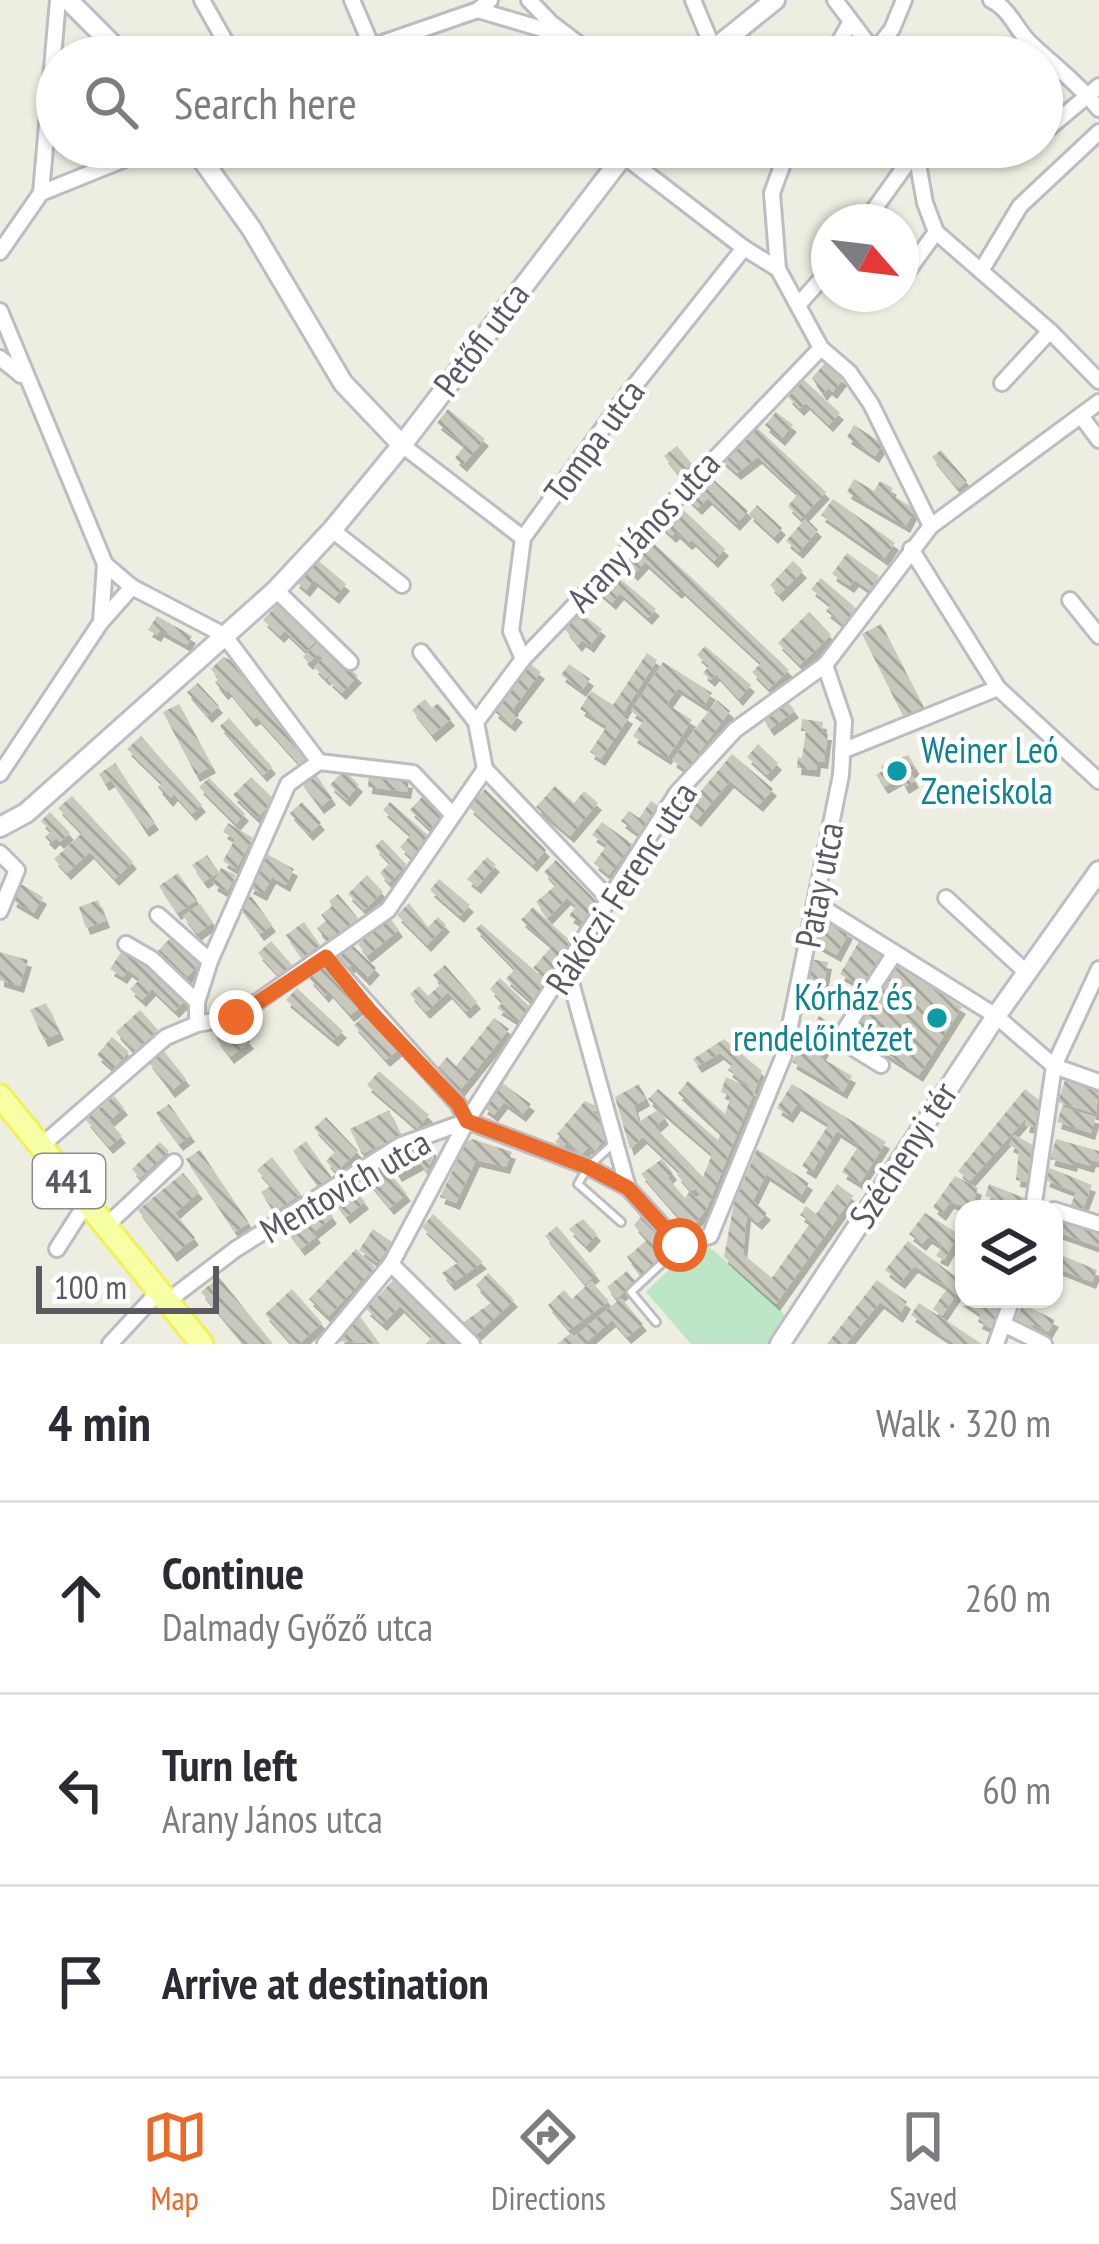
<!DOCTYPE html>
<meta charset="utf-8">
<style>
body{margin:0;font-family:"PT Sans Narrow",sans-serif;background:#f7f7f7;color:#2b2b33}
.controls{position:absolute;right:36px;bottom:36px;display:grid;overflow:hidden;border-radius:24px;box-shadow:0 3px 9px #0004}
.controls button{width:108px;height:108px;display:grid;place-items:center;padding:0;border:0;border-bottom:3px solid #e1e1e2;background:#fff;color:#2b2b33;font:60px sans-serif}
.compass{position:absolute;left:811px;top:204px;width:108px;height:108px;border-radius:50%;background:#fff;box-shadow:0 3px 9px #0004;rotate:118deg}
.scale{position:absolute;left:36px;bottom:30px;width:183px;box-sizing:border-box;padding-left:12px;border:6px solid #5a5b62;border-top:0;font-size:33px;line-height:42px;white-space:nowrap;color:#5a5b62;-webkit-text-stroke:9px #fff;paint-order:stroke}
.stop{position:absolute;width:36px;height:36px;margin:-27px;border:9px solid #eb6a29;border-radius:50%;background:#fff}
.stop.end{background:#eb6a29;border-color:#fff;box-shadow:0 3px 12px #0008}
.list{margin:0;padding:0;list-style:none}
h2{display:flex;justify-content:space-between;align-items:center;height:156px;margin:0;padding:0 48px;font-size:51px}
h2 small{font-size:39px;font-weight:400;color:#7c7c81}
.list li{display:grid;grid-template-columns:78px 1fr auto;gap:36px;align-items:center;box-sizing:border-box;height:192px;padding:0 48px;border-top:3px solid #e1e1e2}
.list b{display:block;font-size:45px;white-space:nowrap}
.list p{margin:0;font-size:39px;white-space:nowrap;color:#7c7c81}
.list em{font-size:39px;font-style:normal;color:#7c7c81}
.icon{flex:none;width:66px;height:66px;fill:none;stroke:currentColor;stroke-width:2;stroke-linecap:round;stroke-linejoin:round}
.map{position:relative;flex:none;width:1099px;height:1344px;overflow:hidden}
.search{position:absolute;background:#fff;box-shadow:0 3px 9px #0004;left:36px;right:36px;top:36px;height:132px;display:flex;align-items:center;gap:30px;box-sizing:border-box;padding:0 42px;border-radius:66px;color:#7c7c81;font-size:45px}
.sheet{height:732px;background:#fff}
nav{display:flex;justify-content:space-around;align-items:center;box-sizing:border-box;height:168px;border-top:3px solid #e1e1e2;background:#fff;font-size:33px;color:#7c7c81}
nav a{display:grid;justify-items:center;gap:6px}
nav .on{color:#eb6a29}
.map>svg:first-child{display:block}
.green{fill:#bde5c7}
.building{fill:url(#building-back-hatch);filter:url(#shadow)}
.lines{fill:none;stroke-linecap:round;stroke-linejoin:round}
.lane-casing{stroke:#bcbdc3;stroke-width:12}
.street-casing{stroke:#bcbdc3;stroke-width:20}
.secondary-casing{stroke:#bcbdc5;stroke-width:24}
.primary-casing{stroke:#f3f054;stroke-width:27}
.lane{stroke:#fff;stroke-width:6}
.street{stroke:#fff;stroke-width:14}
.secondary{stroke:#fff;stroke-width:18}
.primary{stroke:#f6ffa4;stroke-width:21}
.route{stroke:#eb6a29;stroke-width:15}
.culture-dot{fill:#0f9aa8;stroke:#fff;stroke-width:4.5}
.labels{text-anchor:middle;stroke-width:9;stroke-linejoin:round;paint-order:stroke}
.shield{fill:#fff;stroke:#8c8c91;stroke-width:3}
.shield-label{font-size:33px;font-weight:bold;fill:#5a5b62}
.street-label{font-size:36px;fill:#5a5b62;stroke:#fff}
.culture-label{font-size:36px;fill:#0d838f;stroke:#fff;text-anchor:start}
</style>
<div class="map">
<svg width="1099" height="1344" viewBox="0 0 1099 1344">
<defs>
<pattern id="building-back-hatch" width="6" height="6" patternUnits="userSpaceOnUse" patternTransform="scale(3)"><rect width="6" height="6" fill="#c8c8bd"/><path d="M-1 5l2 2M0 0l6 6M5-1l2 2" fill="none" stroke="#a5a59d"/></pattern>
<filter id="shadow"><feDropShadow dx="4" dy="7" stdDeviation="0" flood-color="#0004"/></filter>
</defs>
<rect width="100%" height="100%" fill="#edede1"/>
<path class="green" d="M708,1246L776,1304L793,1325L780,1344H691L646,1292L675,1264Z"/>
<g class="building">
<path d="M825,363L843,379L833,392L828,388L823,394L812,378Z"/>
<path d="M804,380L840,413L829,425L806,403L800,409L788,397Z"/>
<path d="M448,409L485,439L463,465L455,458L465,445L437,423Z"/>
<path d="M776,412L793,425L781,439L765,425Z"/>
<path d="M753,424L826,492L801,519L788,506L798,494L758,457L737,473L721,459Z"/>
<path d="M854,425L883,444L875,456L847,437Z"/>
<path d="M677,446L692,464L679,475L664,456Z"/>
<path d="M941,450L967,481L958,489L932,457Z"/>
<path d="M705,472L748,511L736,524L708,498L698,508L684,495Z"/>
<path d="M854,479L874,491L880,481L893,488L890,494L915,509L906,526L847,492Z"/>
<path d="M833,499L895,543L884,559L821,515Z"/>
<path d="M676,503L725,549L714,561L692,540L688,543L676,532L672,536L657,522Z"/>
<path d="M757,505L782,528L774,537L749,514Z"/>
<path d="M806,518L818,530L799,552L786,541Z"/>
<path d="M645,536L691,577L789,670L769,689L752,672L761,663L681,589L678,592L645,562L634,574L622,563Z"/>
<path d="M847,553L879,576L869,590L855,580L850,586L832,574Z"/>
<path d="M314,557L346,584L335,597L314,580L306,590L295,581Z"/>
<path d="M793,561L803,571L779,595L770,585Z"/>
<path d="M613,573L656,609L648,618L620,593L612,603L598,591Z"/>
<path d="M821,578L857,609L844,625L826,611L831,605L811,589Z"/>
<path d="M279,603L318,639L306,651L285,631L280,636L263,620Z"/>
<path d="M578,611L602,629L590,646L582,640L578,645L565,629Z"/>
<path d="M809,612L831,635L800,665L778,643Z"/>
<path d="M157,616L192,636L187,645L160,630L157,635L148,630Z"/>
<path d="M881,624L924,708L904,718L862,634Z"/>
<path d="M320,640L358,676L342,693L328,680L332,673L326,679L314,667L323,658L318,654L309,663L303,657Z"/>
<path d="M705,646L751,685L739,699L716,674L711,680L703,673L709,666L697,655Z"/>
<path d="M647,653L657,660L623,713L629,717L601,759L590,752L607,726L580,709L591,691L613,705Z"/>
<path d="M223,657L230,660L309,756L300,765L257,717L252,720L228,690L224,693L215,682L219,679L211,669Z"/>
<path d="M663,662L712,693L704,705L678,688L667,704L692,720L667,758L633,736L644,720L631,711Z"/>
<path d="M530,664L541,672L512,710L519,715L511,725L494,711Z"/>
<path d="M569,664L590,679L582,690L561,675Z"/>
<path d="M198,683L219,706L208,716L187,692Z"/>
<path d="M425,699L432,708L438,703L451,719L432,735L412,710Z"/>
<path d="M786,699L795,711L770,729L762,717Z"/>
<path d="M717,700L730,711L686,770L672,760Z"/>
<path d="M179,704L212,766L196,775L163,712Z"/>
<path d="M229,718L272,767L263,775L220,726Z"/>
<path d="M802,719L823,722L822,733H828L824,762L817,761L816,770L797,768L798,757L802,758L806,731H801Z"/>
<path d="M141,736L202,805L192,814L174,794L169,800L158,787L162,783L127,749Z"/>
<path d="M758,744L778,763L767,775L747,757Z"/>
<path d="M732,754L773,789L759,805L730,781L697,820L685,810Z"/>
<path d="M908,755L916,768L910,772L915,781L905,787L900,778L884,787L876,775L883,771L881,766Z"/>
<path d="M115,763L155,823L145,830L111,780L105,784L99,774Z"/>
<path d="M313,770L332,798L320,807L300,780Z"/>
<path d="M344,770L359,785L346,800L330,785Z"/>
<path d="M369,775L409,781L407,792L368,787Z"/>
<path d="M251,777L275,800L257,818L233,795Z"/>
<path d="M209,778L245,814L236,824L199,787Z"/>
<path d="M555,786L574,803L584,791L598,803L570,836L536,807Z"/>
<path d="M485,789L546,850L533,865L469,807Z"/>
<path d="M72,796L133,862L115,879L90,852L67,873L54,859L82,833L58,808Z"/>
<path d="M422,797L442,816L430,829L410,810Z"/>
<path d="M651,801L662,808L642,836L621,821L629,811L639,818Z"/>
<path d="M302,802L321,823L309,834L290,813Z"/>
<path d="M390,802L430,837L412,858L400,847L411,835L383,810Z"/>
<path d="M50,812L70,833L60,842L56,838L51,843L45,837L51,831L41,821Z"/>
<path d="M602,822L632,844L609,875L594,863L607,845L592,835Z"/>
<path d="M228,823L253,838L236,869L223,861L235,839L223,832Z"/>
<path d="M382,839L407,865L389,883L380,873L390,863L375,847Z"/>
<path d="M267,854L294,869L286,885L272,877L263,894L249,887Z"/>
<path d="M207,855L219,872L221,868L236,875L227,892L213,884L219,872L204,882L192,865Z"/>
<path d="M487,857L496,865L477,887L467,879Z"/>
<path d="M556,860L597,902L599,908L587,926L569,916L576,906L567,898L548,918L536,902L556,885L544,872Z"/>
<path d="M178,873L197,900L177,913L159,886Z"/>
<path d="M367,875L383,892L364,910L348,894Z"/>
<path d="M439,879L470,905L460,916L430,890Z"/>
<path d="M21,884L43,897L34,913L12,900Z"/>
<path d="M338,894L358,918L328,942L317,928L326,921L321,915L332,906L329,901Z"/>
<path d="M251,896L272,925L260,934L239,905Z"/>
<path d="M98,900L106,921L86,928L79,907Z"/>
<path d="M409,903L428,927L438,917L446,925L427,945L397,915Z"/>
<path d="M200,904L213,922L197,934L183,916Z"/>
<path d="M533,907L576,946L549,980L533,968L552,946L521,920Z"/>
<path d="M390,918L399,930L367,956L358,944Z"/>
<path d="M828,920L849,932L837,955L815,943Z"/>
<path d="M304,922L320,945L302,958L286,935Z"/>
<path d="M481,924L548,982L531,1001L506,979L515,969L476,929Z"/>
<path d="M173,935L201,962L186,978L158,951Z"/>
<path d="M861,938L886,952L865,988L840,974Z"/>
<path d="M271,941L293,966L280,977L258,953Z"/>
<path d="M352,945L376,968L366,979L352,965L343,972L334,961Z"/>
<path d="M123,949L151,967L186,1000L175,1011L152,989L142,1000L130,989L140,979L128,970L123,977L110,969Z"/>
<path d="M0,952L28,960L20,986L0,980Z"/>
<path d="M810,959L828,962L822,996L804,994Z"/>
<path d="M895,964L962,1007L919,1075L852,1032Z"/>
<path d="M324,965L361,1007L350,1015L329,991L325,996L309,978Z"/>
<path d="M445,965L477,1002L466,1012L448,992L426,1012L410,994L419,986L428,996L441,984L433,975Z"/>
<path d="M500,978L532,1009L519,1022L497,1008L503,1002L490,989Z"/>
<path d="M297,988L343,1031L334,1040L286,1000Z"/>
<path d="M46,1003L60,1033L44,1040L30,1010Z"/>
<path d="M140,1010L158,1030L134,1052L116,1032Z"/>
<path d="M367,1013L400,1048L386,1060L354,1025Z"/>
<path d="M819,1016L837,1027L820,1057L852,1076L843,1092L792,1062Z"/>
<path d="M494,1018L509,1029L457,1094L433,1073L447,1057L456,1066Z"/>
<path d="M235,1024L250,1042L230,1057L216,1038Z"/>
<path d="M112,1037L129,1052L113,1069L97,1055Z"/>
<path d="M724,1039L762,1071L755,1090L728,1070L733,1064L720,1053L698,1066L693,1059Z"/>
<path d="M163,1050L186,1079L171,1091L148,1061Z"/>
<path d="M379,1071L429,1115L417,1128L367,1085Z"/>
<path d="M726,1077L755,1090L707,1208L693,1226L687,1227L641,1174L662,1159L673,1173L668,1178L685,1198L689,1192L696,1198L700,1194L695,1189L691,1191L677,1175L680,1172L643,1137L630,1149L615,1097L639,1084L646,1099L634,1106L639,1122L659,1109L665,1118L655,1127L703,1177L712,1154L648,1099L658,1089L718,1140L721,1133L678,1093L688,1081L725,1114L731,1096L721,1092Z"/>
<path d="M1066,1077L1099,1087L1096,1114L1058,1102Z"/>
<path d="M501,1082L531,1104L522,1115L504,1102L494,1115L483,1107Z"/>
<path d="M792,1084L886,1142L860,1183L842,1172L859,1145L837,1131L812,1172L802,1166L829,1124L797,1104L789,1116L777,1108Z"/>
<path d="M1025,1089L1039,1100L1036,1127L1025,1126L1027,1117L970,1181L958,1171Z"/>
<path d="M114,1096L124,1108L109,1121L122,1136L109,1147L86,1120Z"/>
<path d="M585,1101L598,1107L593,1112L608,1124L603,1131L607,1136L594,1152L588,1147L581,1155L567,1143L562,1148L555,1142L560,1136L557,1134Z"/>
<path d="M169,1104L191,1135L179,1144L156,1113Z"/>
<path d="M1062,1107L1096,1117L1091,1133L1057,1122Z"/>
<path d="M389,1110L401,1136L362,1154L350,1129Z"/>
<path d="M326,1117L358,1151L336,1172L326,1161L336,1151L314,1128Z"/>
<path d="M1014,1135L1033,1145L1029,1182L1016,1180L1019,1150L1009,1145Z"/>
<path d="M472,1139L512,1152L506,1167L476,1160L456,1203L440,1197L466,1142Z"/>
<path d="M1056,1139L1099,1151V1162L1092,1160L1090,1166L1074,1161L1073,1165L1050,1159Z"/>
<path d="M306,1141L332,1178L319,1187L293,1151Z"/>
<path d="M428,1141L435,1154L427,1172L420,1163L398,1175L390,1162Z"/>
<path d="M160,1142L169,1151L140,1178L132,1169Z"/>
<path d="M757,1149L809,1183L800,1197L766,1174L753,1201L767,1213L758,1223L747,1214L743,1254L772,1278L811,1222L800,1215L806,1206L816,1214L837,1184L853,1196L776,1304L724,1257L734,1203Z"/>
<path d="M200,1150L249,1223L235,1232L186,1159Z"/>
<path d="M272,1157L301,1194L274,1212L261,1192L271,1186L257,1170Z"/>
<path d="M384,1166L407,1194L390,1208L367,1180Z"/>
<path d="M1050,1168L1092,1185L1082,1211L1070,1207L1076,1192L1045,1180Z"/>
<path d="M183,1173L199,1192L175,1213L195,1238L173,1255L138,1210Z"/>
<path d="M955,1176L978,1188L971,1209L950,1202L942,1214L933,1207Z"/>
<path d="M989,1184L1027,1199L1023,1209L985,1196Z"/>
<path d="M352,1185L365,1202L346,1217L333,1199Z"/>
<path d="M322,1202L333,1217L314,1232L317,1236L301,1249L286,1229Z"/>
<path d="M646,1211L674,1240L670,1249L641,1275L627,1257L647,1240L634,1225Z"/>
<path d="M925,1213L959,1234L944,1260L936,1256L942,1246L928,1237L922,1244L909,1234Z"/>
<path d="M1054,1213L1099,1229V1247L1054,1231Z"/>
<path d="M433,1214L483,1262L451,1284L442,1273L459,1262L422,1227Z"/>
<path d="M583,1219L597,1234L586,1246L569,1229Z"/>
<path d="M557,1226L596,1274L585,1284L545,1236Z"/>
<path d="M373,1229L392,1242L378,1263L359,1250Z"/>
<path d="M908,1241L964,1283L942,1316L933,1309L948,1287L914,1266L901,1282L885,1270Z"/>
<path d="M356,1249L375,1267L328,1317L309,1299Z"/>
<path d="M1054,1252L1097,1270L1092,1282L1054,1267Z"/>
<path d="M627,1271L636,1282L616,1299L607,1287Z"/>
<path d="M488,1273L514,1300L476,1335L464,1322L492,1302L476,1285Z"/>
<path d="M397,1276L468,1344H426L432,1337L400,1306L383,1324L366,1309Z"/>
<path d="M219,1277L273,1344H244L201,1292Z"/>
<path d="M877,1280L907,1302L899,1316L880,1302L846,1344H827Z"/>
<path d="M591,1281L609,1301L569,1330L548,1305L564,1290L572,1299Z"/>
<path d="M292,1289L322,1323L299,1344H292L265,1314Z"/>
<path d="M621,1298L643,1324L627,1337L612,1320L584,1344H557L571,1333L574,1337Z"/>
<path d="M959,1299H985L999,1308L991,1328L978,1322L981,1314Z"/>
<path d="M919,1303L982,1344H955L911,1315Z"/>
<path d="M1023,1304L1055,1320L1048,1332L1033,1324L1028,1334L1012,1325Z"/>
<path d="M359,1315L380,1344L336,1341Z"/>
</g>
<g class="lines">
<g class="lane-casing">
<g id="lane">
<path d="M614,1143L588,1167L578,1184L621,1222"/>
<path d="M656,1322L631,1292L678,1248"/>
</g>
</g>
<g class="street-casing">
<g id="street">
<path d="M202,0L234,57"/>
<path d="M352,0L372,47"/>
<path d="M529,0L551,23L596,57"/>
<path d="M693,0L713,48"/>
<path d="M835,0L878,57"/>
<path d="M991,0C1009,8 1016,29 1029,42C1053,65 1078,83 1099,109"/>
<path d="M478,10L569,37"/>
<path d="M875,51L892,29L904,0"/>
<path d="M342,57L478,10L490,0"/>
<path d="M831,57L850,23"/>
<path d="M1050,127L1099,86"/>
<path d="M789,147L772,193L778,269L821,348L849,372L871,404L931,526"/>
<path d="M915,147L925,203L936,232L1050,331L1099,381"/>
<path d="M624,156L744,248L778,269"/>
<path d="M41,193L58,0"/>
<path d="M865,222L916,151"/>
<path d="M0,252L41,193L155,147"/>
<path d="M981,271L1020,206L1099,132"/>
<path d="M904,276L936,232"/>
<path d="M799,304L829,270"/>
<path d="M0,311L105,564L132,587L224,635L319,762"/>
<path d="M0,358L21,375"/>
<path d="M1002,383L1050,331"/>
<path d="M1081,416L1099,440"/>
<path d="M402,445L523,538"/>
<path d="M332,530L402,585"/>
<path d="M911,549L998,688L1099,781"/>
<path d="M276,590L350,662"/>
<path d="M1070,600L1099,636"/>
<path d="M101,622L105,564"/>
<path d="M421,652L476,722"/>
<path d="M523,659L511,631L523,538L628,394L744,248"/>
<path d="M842,751L998,688"/>
<path d="M485,769L610,900"/>
<path d="M0,774L101,622L132,587"/>
<path d="M0,853L17,870L0,911"/>
<path d="M946,898L1027,973"/>
<path d="M815,903L996,1016L1054,1066L1099,1082"/>
<path d="M158,915L210,961"/>
<path d="M126,944L152,959L197,1002"/>
<path d="M326,957L458,1104L467,1121L588,1167L628,1188L680,1245L710,1236L784,1055L815,903L841,775L844,721L825,665"/>
<path d="M567,968L628,1188"/>
<path d="M197,1024V1002L210,961L288,784L319,762L413,773L452,814"/>
<path d="M881,1065L839,1039L894,954"/>
<path d="M41,1146L166,1037L197,1024L236,1017L388,910L485,769L476,722L523,659L821,348"/>
<path d="M1033,1209L1054,1066L1099,969"/>
<path d="M1054,1210L1099,1224"/>
<path d="M106,1226L174,1162"/>
<path d="M57,1249L87,1202"/>
<path d="M391,1264L472,1344"/>
<path d="M169,1300L236,1249L401,1145L467,1121"/>
<path d="M1003,1324L1044,1344"/>
<path d="M110,1344L160,1290"/>
<path d="M325,1344L391,1264L467,1121L677,793L735,730L825,665L931,526L1099,402"/>
<path d="M996,1344L1012,1299"/>
</g>
</g>
<g class="secondary-casing">
<g id="secondary">
<path d="M68,0L125,57"/>
<path d="M704,57L775,0"/>
<path d="M193,147L251,228L343,383L402,445"/>
<path d="M0,827L26,813L276,590L332,530L402,445L630,147"/>
<path d="M780,1344L996,1016L1099,871"/>
</g>
</g>
<g class="primary-casing">
<path id="primary" d="M0,1096L202,1344"/>
</g>
<use href="#lane" class="lane"/>
<use href="#street" class="street"/>
<use href="#secondary" class="secondary"/>
<use href="#primary" class="primary"/>
</g>
<g class="lines">
<path class="route" d="M236,1017L326,957L370,1011L458,1104L467,1121L588,1167L628,1188L680,1245"/>
</g>
<g class="culture-dot">
<circle cx="897" cy="771" r="12"/>
<circle cx="937" cy="1018" r="12"/>
</g>
<g class="labels">
<rect class="shield" x="33" y="1154" width="72" height="54" rx="9"/>
<g class="shield-label">
<text x="69" y="1193">441</text>
</g>
<g class="street-label">
<text transform="translate(481 339) rotate(-53)" y="13">Petőfi utca</text>
<text transform="translate(594 441) rotate(-54)" y="13">Tompa utca</text>
<text transform="translate(643 531) rotate(-47)" y="13">Arany János utca</text>
<text transform="translate(819 885) rotate(-79)" y="13">Patay utca</text>
<text transform="translate(621 888) rotate(-57)" y="13">Rákóczi Ferenc utca</text>
<text transform="translate(903 1155) rotate(-57)" y="13">Széchenyi tér</text>
<text transform="translate(345 1186) rotate(-30)" y="13">Mentovich utca</text>
</g>
<g class="culture-label">
<text x="921" y="763">Weiner Leó<tspan x="921" dy="41">Zeneiskola</tspan></text>
<text x="913" y="1010" text-anchor="end">Kórház és<tspan x="913" dy="41">rendelőintézet</tspan></text>
</g>
</g>
</svg>
<div class="controls">
<button><svg class="icon" aria-label="layers" viewBox="0 0 24 24"><path d="M12 4l9 5-9 5-9-5zM3 14l9 5 9-5"/></svg></button>
</div>
<svg class="compass" viewBox="-18 -18 36 36"><path d="M0-13l5 13h-10z" fill="#e53935"/><path d="M0 13l5-13h-10z" fill="#7c7c81"/></svg>
<div class="scale">100 m</div>
<div class="stop" style="left:680px;top:1245px"></div>
<div class="stop end" style="left:236px;top:1017px"></div>
<div class="search"><svg class="icon" aria-label="search" viewBox="0 0 24 24"><circle cx="10" cy="10" r="6"/><path d="M15 15l6 6"/></svg>Search here</div>
</div>
<section class="sheet">
<h2>4 min<small>Walk · 320 m</small></h2>
<ul class="list">
<li><svg class="icon" aria-label="ahead" viewBox="0 0 24 24"><path d="M12 20V5M6 11l6-6 6 6"/></svg><div><b>Continue</b><p>Dalmady Győző utca</p></div><em>260 m</em></li>
<li><svg class="icon" aria-label="left" viewBox="0 0 24 24"><path d="M17 20v-9H6M10 6l-5 5 5 5"/></svg><div><b>Turn left</b><p>Arany János utca</p></div><em>60 m</em></li>
<li><svg class="icon" aria-label="arrive" viewBox="0 0 24 24"><path d="M6 21V4h12l-3 4 3 4H6"/></svg><div><b>Arrive at destination</b></div></li>
</ul>
</section>
<nav>
<a class="on"><svg class="icon" aria-label="map" viewBox="0 0 24 24"><path d="M3 6l6-2 6 2 6-2v14l-6 2-6-2-6 2zM9 4v14M15 6v14"/></svg>Map</a>
<a><svg class="icon" aria-label="directions" viewBox="0 0 24 24"><path d="M12 3l9 9-9 9-9-9zM9 14v-3h6M13 9l2 2-2 2"/></svg>Directions</a>
<a><svg class="icon" aria-label="saved" viewBox="0 0 24 24"><path d="M7 4h10v16l-5-4-5 4z"/></svg>Saved</a>
</nav>
